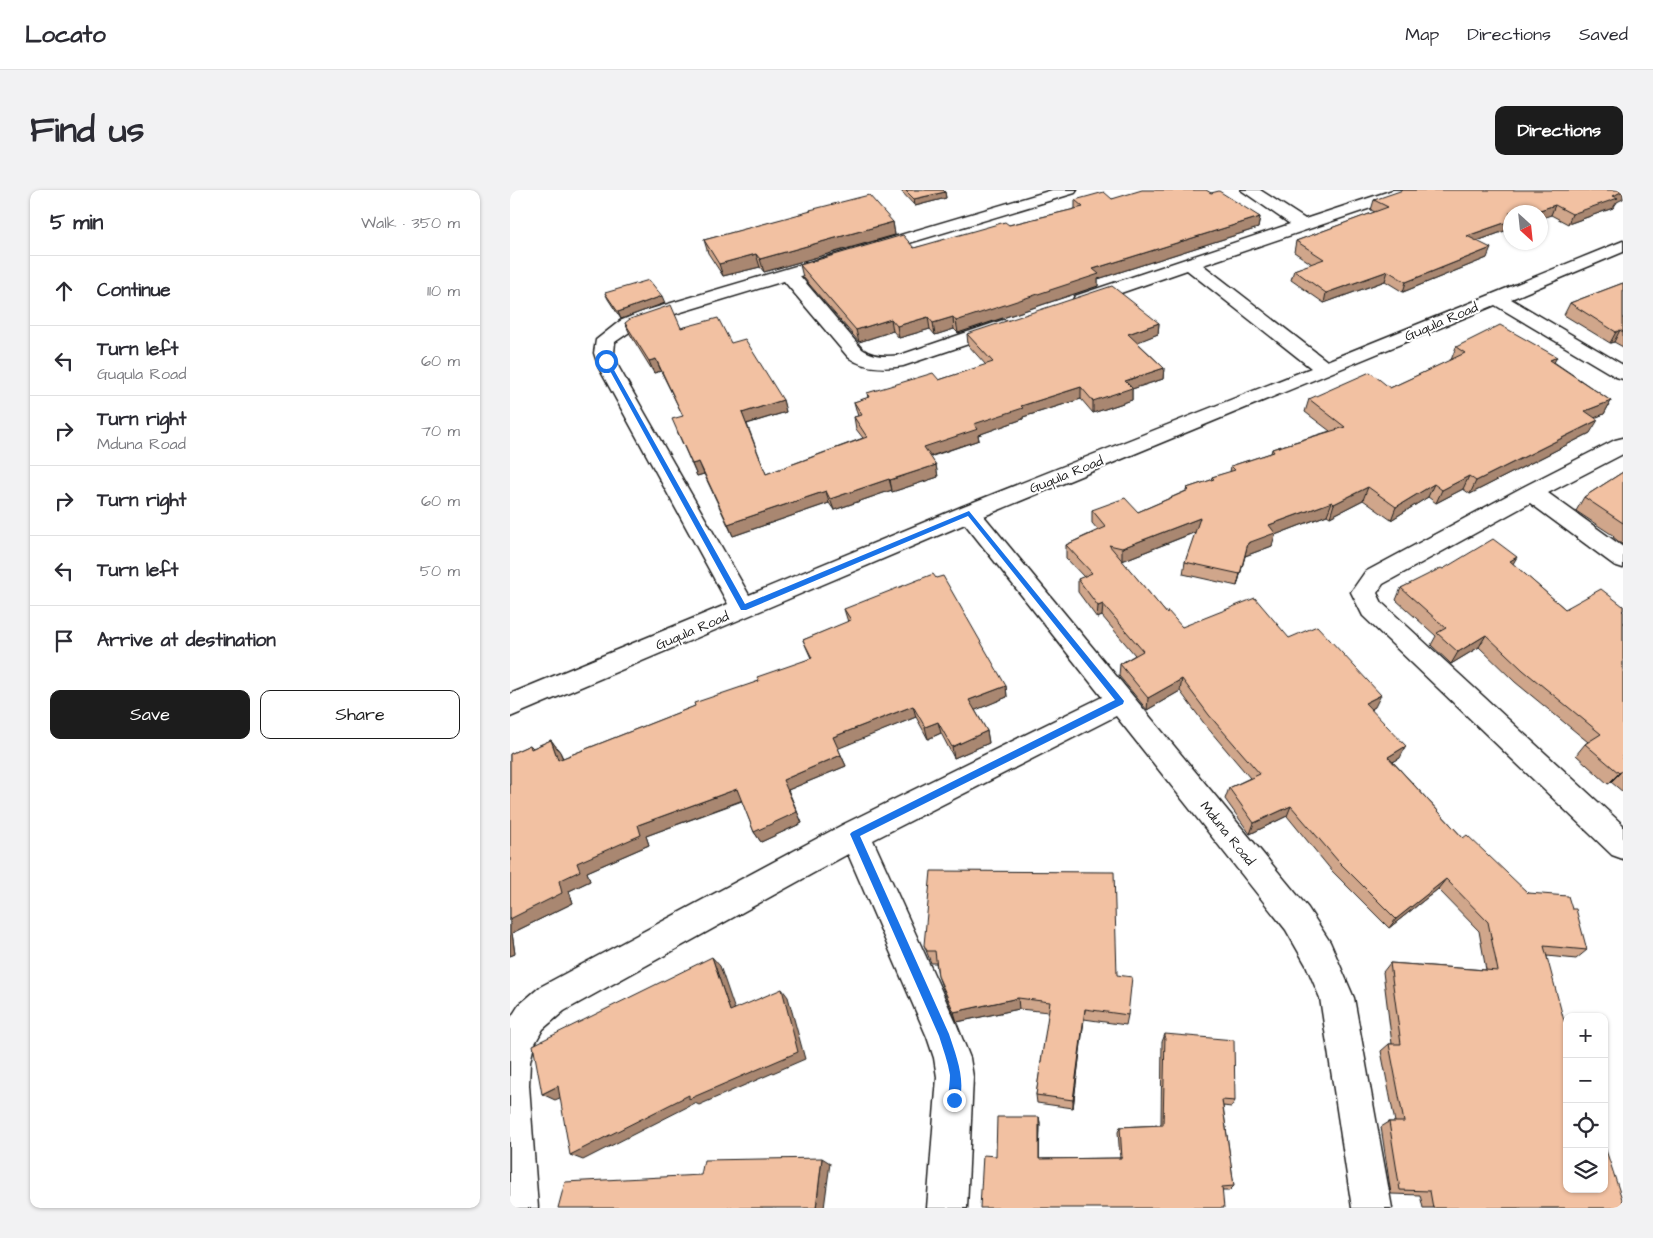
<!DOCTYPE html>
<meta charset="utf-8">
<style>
body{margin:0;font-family:"Architects Daughter",sans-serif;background:#f2f2f3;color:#2b2b33}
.controls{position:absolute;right:15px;bottom:15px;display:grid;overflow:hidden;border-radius:10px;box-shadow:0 1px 4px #0004}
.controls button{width:45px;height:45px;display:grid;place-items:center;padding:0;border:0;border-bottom:1px solid #e1e1e2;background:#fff;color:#2b2b33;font:25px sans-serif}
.compass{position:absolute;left:993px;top:15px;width:45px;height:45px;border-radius:50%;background:#fff;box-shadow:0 1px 4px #0004;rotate:153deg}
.stop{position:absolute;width:15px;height:15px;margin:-11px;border:4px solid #1a73e8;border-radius:50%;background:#fff}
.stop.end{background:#1a73e8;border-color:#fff;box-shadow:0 1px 5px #0008}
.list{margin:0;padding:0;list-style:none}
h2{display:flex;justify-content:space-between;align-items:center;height:65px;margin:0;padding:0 20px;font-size:21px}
h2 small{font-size:16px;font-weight:400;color:#7c7c81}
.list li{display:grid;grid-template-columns:32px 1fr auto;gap:15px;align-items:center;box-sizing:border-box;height:70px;padding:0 20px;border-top:1px solid #e1e1e2}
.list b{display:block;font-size:19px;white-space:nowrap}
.list p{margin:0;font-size:16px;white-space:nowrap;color:#7c7c81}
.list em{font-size:16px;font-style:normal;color:#7c7c81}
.actions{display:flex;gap:10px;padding:15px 20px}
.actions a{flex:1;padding:11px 0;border:1px solid #1c1c1c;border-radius:10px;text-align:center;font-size:18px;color:#1c1c1c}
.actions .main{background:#1c1c1c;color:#fff}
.icon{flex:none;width:28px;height:28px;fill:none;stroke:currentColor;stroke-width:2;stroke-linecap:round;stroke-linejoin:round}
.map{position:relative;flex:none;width:1113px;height:1018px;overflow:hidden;border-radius:10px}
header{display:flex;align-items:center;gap:30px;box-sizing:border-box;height:70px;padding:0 25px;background:#fff;border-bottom:1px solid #e1e1e2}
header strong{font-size:24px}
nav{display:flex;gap:28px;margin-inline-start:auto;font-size:18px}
.intro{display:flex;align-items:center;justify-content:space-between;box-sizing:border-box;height:120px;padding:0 30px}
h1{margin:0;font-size:35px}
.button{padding:12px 22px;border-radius:10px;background:#1c1c1c;color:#fff;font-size:18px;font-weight:700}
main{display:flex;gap:30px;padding:0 30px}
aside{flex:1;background:#fff;border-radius:10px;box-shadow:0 1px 4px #0004}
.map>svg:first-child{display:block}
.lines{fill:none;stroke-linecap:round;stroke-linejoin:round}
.minor-casing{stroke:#1c1c1c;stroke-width:3}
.minor{fill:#fff;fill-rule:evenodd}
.wall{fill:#d0a68b;stroke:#1c1c1c}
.shaded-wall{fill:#a98771;stroke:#1c1c1c}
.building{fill:#f2c1a2;stroke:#1c1c1c}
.route{fill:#1a73e8}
.labels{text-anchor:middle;stroke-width:4;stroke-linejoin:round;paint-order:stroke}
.street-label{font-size:14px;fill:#1c1c1c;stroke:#fff}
</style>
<header>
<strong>Locato</strong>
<nav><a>Map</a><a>Directions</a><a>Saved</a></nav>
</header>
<div class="intro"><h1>Find us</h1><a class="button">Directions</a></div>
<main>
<aside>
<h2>5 min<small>Walk · 350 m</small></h2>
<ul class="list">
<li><svg class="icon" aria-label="ahead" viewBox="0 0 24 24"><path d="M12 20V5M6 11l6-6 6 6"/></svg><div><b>Continue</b></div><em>110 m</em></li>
<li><svg class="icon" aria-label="left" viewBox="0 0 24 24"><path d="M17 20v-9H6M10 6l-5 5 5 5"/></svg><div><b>Turn left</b><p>Guqula Road</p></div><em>60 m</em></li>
<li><svg class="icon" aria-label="right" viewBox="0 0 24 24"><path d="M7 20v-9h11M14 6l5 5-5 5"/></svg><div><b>Turn right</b><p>Mduna Road</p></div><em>70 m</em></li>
<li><svg class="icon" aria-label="right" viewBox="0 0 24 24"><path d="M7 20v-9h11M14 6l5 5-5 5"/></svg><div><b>Turn right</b></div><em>60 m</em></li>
<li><svg class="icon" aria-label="left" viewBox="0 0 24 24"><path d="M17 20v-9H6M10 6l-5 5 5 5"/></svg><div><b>Turn left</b></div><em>50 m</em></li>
<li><svg class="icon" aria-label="arrive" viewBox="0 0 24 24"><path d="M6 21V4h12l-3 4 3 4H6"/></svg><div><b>Arrive at destination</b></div></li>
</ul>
<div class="actions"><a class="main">Save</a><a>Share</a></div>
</aside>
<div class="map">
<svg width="1113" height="1018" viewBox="0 0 1113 1018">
<rect width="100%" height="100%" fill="#fff"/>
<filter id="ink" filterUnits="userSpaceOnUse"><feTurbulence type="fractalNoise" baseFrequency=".02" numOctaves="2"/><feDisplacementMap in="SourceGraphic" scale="10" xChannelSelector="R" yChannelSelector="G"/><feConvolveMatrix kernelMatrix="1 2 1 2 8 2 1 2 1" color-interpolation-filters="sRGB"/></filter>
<g filter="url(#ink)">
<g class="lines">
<g class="minor-casing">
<g id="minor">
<path d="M542,0H567L565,3L290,86L352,159C363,167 376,167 390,165L493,130L500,132L503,136L500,140L393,176C374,179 354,179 338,167L274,91L145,130L124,139L105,152L104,163L109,178L239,405L451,317L801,178L677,80L579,114L572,116L565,114L563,110L565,106L780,34L731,0H750L795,29L883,0H907L905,3L693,75L817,171L1113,51V62L1001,109L1113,175V189L1106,187L985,115L474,326L798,718L820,752L844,808L882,1018H842L810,808L796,775L776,740L606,526L363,650L446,833L460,868L463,887L457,1018H417L427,887L424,868L417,847L338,664L54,821L33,839L24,855L20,872L19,895L28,1018H0V829L9,815L30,797L334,634L592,507L455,334L0,527V504L218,414L89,178L84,163L86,150L110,131L131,122Z"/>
<path d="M1113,248V264L1038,303L1113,357V378L1104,375L1020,313L873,394L867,403L872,413L1113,635V669L1102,665L853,426L841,402L855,382L1013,297L1105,250Z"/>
</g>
</g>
<use href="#minor" class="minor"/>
</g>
<g class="wall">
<path d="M390,0H433L435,2L436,8L405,16Z"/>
<path d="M701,3L750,27L748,38L588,89V96L448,143L444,139L425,145L420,139L389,148L383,141L349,152L293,87L290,75L404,58L565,19V10L602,9Z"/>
<path d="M864,10L1107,12L1103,18L1058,34L1041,25L1000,22V39L967,51L977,68L893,102L875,91L814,113L781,90L784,80L802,74L784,62L786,51L865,22L861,20Z"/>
<path d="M300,20L383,32L385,45L254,82L250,77L213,86L198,63L194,50L300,22Z"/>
<path d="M1113,93V157L1104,152L1100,153L1054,125L1060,113Z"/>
<path d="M95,103L155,113L111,129L98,109Z"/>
<path d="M115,133L171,138L221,153L273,210L276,222L237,234L256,284L353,248L346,239L344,227L348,226L347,223L344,212L358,208L357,203L429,190L476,175L458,155L457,144L649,133L648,144L627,152L654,178L653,189L622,199V210L583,223L571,209L513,227V229L468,245L469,250L420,267L426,275L428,287L382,302V300L324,320L319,313L223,346L194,284L187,286L167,241L173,226L151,181L144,183L120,144Z"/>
<path d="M946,157L1044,172L1101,211L1094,224L1084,228L1080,243L960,304L953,299L926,313L918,307L881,330L853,310L820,327L817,325L765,345L762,356L735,366L727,396L673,384L675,372L686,342L612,371L657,424L672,437L779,448L865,517L861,519L890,568L883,572L953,648L1018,703L1062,719L1077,760L1066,769L1037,766L1057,999L1113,1018H913L910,1005L881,1004L871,937L879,932H885L871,861L879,854H882L873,782L880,773L976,780L969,741L928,699L879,738L822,681L777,626L740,644L715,609L719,598L740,588L696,536L670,501L637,520L609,486L610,474L625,465L592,426L587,428L568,402V389L574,387L556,368V355L588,340L582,333V320L628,322L676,301L677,298L701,290L702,287L720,282L721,276L761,263L762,259L820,241L795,222L799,209L880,198L941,170Z"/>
<path d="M1113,282V355L1103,347L1104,346L1066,321L1074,307Z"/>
<path d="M1003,374L1055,419L1113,416V602L1101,592L1098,594L1066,565L1075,554L1078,552L1005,492L969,457L941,474L921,455L926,446L886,410L891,398L933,379Z"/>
<path d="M334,419L496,496L497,507L465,520L477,541L479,553L444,568L431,543L418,549L406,527L328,558L336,576L278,600L292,633L251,652L244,642L232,611L136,646L139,655L77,682L80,691L59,701L63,713L2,743L5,764L0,766V564L20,555L23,558L41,550L50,562L53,568L249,491L301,468L293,450L338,432Z"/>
<path d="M414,755L607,785L618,825L616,835L574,829L563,918L527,913L526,905L539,822L509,819L447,832L432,797L428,786L426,773H421Z"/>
<path d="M655,844L725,911L721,917L713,916L724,996L719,1001H712L486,966L529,927L530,933L529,969L610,968L608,942L610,937L651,935L652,852Z"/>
</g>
<g class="shaded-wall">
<path d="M1113,1V9L1107,12L1103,18L1058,34L1062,24Z"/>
<path d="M435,2L436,8L405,16L404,9Z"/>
<path d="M1045,15L1041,25L1030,29V22H1024Z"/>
<path d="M750,27L748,38L588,89V96L448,143L446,131L583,79Z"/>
<path d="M1000,31V39L953,56L957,46Z"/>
<path d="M383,32L385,45L254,82L250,69Z"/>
<path d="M981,58L977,68L893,102L896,92Z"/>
<path d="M246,64L250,77L213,86L209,74Z"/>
<path d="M878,81L875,91L814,113L816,103Z"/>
<path d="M152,106L155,113L111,129L108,122Z"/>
<path d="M418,127L420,139L389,148L387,136Z"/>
<path d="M443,127L444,139L425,145L423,133Z"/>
<path d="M381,129L383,141L349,152L346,140Z"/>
<path d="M649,133L648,144L618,156V144Z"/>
<path d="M1110,140L1104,152L1100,153L1106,142Z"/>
<path d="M1047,167L1040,180V170Z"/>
<path d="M146,169L151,181L144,183L139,171Z"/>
<path d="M654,178L653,189L622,199V210L583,223V211L615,191Z"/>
<path d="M571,197V209L513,227V229L468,245L469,250L415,268L414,257L464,234L511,216Z"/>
<path d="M273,210L276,222L236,234L232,223Z"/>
<path d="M1101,211L1094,224L1068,235L1075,221Z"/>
<path d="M1088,230L1080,243L960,304L966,291Z"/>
<path d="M189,272L194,284L187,286L182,274Z"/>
<path d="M426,275L428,287L382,302L380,290Z"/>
<path d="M959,286L953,299L926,313L932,300Z"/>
<path d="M379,289L382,300L324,320L320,309Z"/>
<path d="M924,294L918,307L881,330L886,317Z"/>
<path d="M858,297L853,310L820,327L824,314Z"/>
<path d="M316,301L319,313L223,346L218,334Z"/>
<path d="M822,312L817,325L765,345L762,356L735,366L727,396L738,353L759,335Z"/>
<path d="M690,328L688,341L612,371V358Z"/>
<path d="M1007,367L1000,379V371Z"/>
<path d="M593,414L592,426L587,428L588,416Z"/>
<path d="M976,445L969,457L941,474L948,462Z"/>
<path d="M672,489L670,501L637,520L638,508Z"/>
<path d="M496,496L497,507L461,522L459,510Z"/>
<path d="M871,505L865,517L850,525L855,513Z"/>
<path d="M403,516L406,527L327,559L323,547Z"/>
<path d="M428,532L431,543L418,549L415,537Z"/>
<path d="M477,541L479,553L444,568L442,557Z"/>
<path d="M41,550L50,562L58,581L48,570Z"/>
<path d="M896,556L890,568L872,578L878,567Z"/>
<path d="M331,565L336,576L278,600L292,633L251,652L244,642L273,590Z"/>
<path d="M1112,581L1101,592L1098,594L1109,583Z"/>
<path d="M227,599L233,610L136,646L139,655L77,682L80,691L59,701L63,713L2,743L5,764L0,766V729L49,691L67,673L128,635Z"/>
<path d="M781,616L777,626L740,644L744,633Z"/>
<path d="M936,689L928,699L879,738L886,729Z"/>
<path d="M202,767L210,776L228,829L220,821Z"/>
<path d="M272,799L278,807L295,869L189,915L185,913L73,970L60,965Z"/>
<path d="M508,808L509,819L447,832L444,822Z"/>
<path d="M575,819L574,829L563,918V910Z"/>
<path d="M48,896L61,903L45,910L32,904Z"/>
<path d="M529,927L530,933L529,973Z"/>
<path d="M312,968L320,973L314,1018H306Z"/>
</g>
<g class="building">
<path d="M395,0H433L435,2L404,9Z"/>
<path d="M632,0H696L701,3L709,1L750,27L583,79L589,84L446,131L443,127L423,133L418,127L387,136L381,129L346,140L290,75L393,45L404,58L495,32L499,35L573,17L565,10L594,2L602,9Z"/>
<path d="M893,0H1113V1L1103,6L1108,8L1062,24L1045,15L1024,22H1000V31L957,46L981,58L896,92L878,81L816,103L784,80L814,69L786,51L878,17L864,10Z"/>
<path d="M359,5L383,32L250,69L246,64L209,74L194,50L301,21L300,20Z"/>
<path d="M139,90L152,106L108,122L95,103Z"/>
<path d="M1113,93V142L1110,140L1106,142L1060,113Z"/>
<path d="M602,96L649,133L618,144L654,178L615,191L622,198L583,211L571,197L511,216L513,218L464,234L468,239L414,257L426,275L380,290L379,289L320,309L316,301L218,334L189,272L182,274L162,229L173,226L146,169L139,171L115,133L120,129L161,115L171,138L208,128L221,153L235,149L273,210L232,223L256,284L357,247L344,227L352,225L344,212L359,207L357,203L423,183L429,190L483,172L457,144Z"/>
<path d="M990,135L1047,167L1040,170L1101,211L1075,221L1088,230L966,291L959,286L932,300L924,294L886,317L858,297L824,314L822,312L759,335L765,343L738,353L730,384L675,372L690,328L612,358L599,355L657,424L658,421L672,437L745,408L779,448L807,436L871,505L855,513L896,556L878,567L953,648L957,645L1018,703L1058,706L1062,719H1066L1077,760L1034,756L1057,842V999H1094V954L1113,1012V1018H923L920,1001L890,1000L879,932H894L879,854H891L880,773L988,781L978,732L936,689L886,729L828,671L781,616L744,633L719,598L750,584L699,525L672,489L638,508L610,474L633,461L593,414L588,416L568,389L582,383L556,355L596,337L582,320L615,308L628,322L679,300L677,298L704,289L702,287L725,280L721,276L764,262L762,259L835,237L799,209L860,182L880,198L955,163L946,157Z"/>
<path d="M1113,282V333L1074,307Z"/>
<path d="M983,349L1007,367L1000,371L1055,419L1091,399L1113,416V420L1112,421L1113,422V582L1112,581L1109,583L1075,554L1091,544L1013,480L976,445L948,462L927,443L936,438L891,398L931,378L933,379Z"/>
<path d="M423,384L426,388L433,386L496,496L459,510L477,541L442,557L428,532L415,537L403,516L323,547L331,565L273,590L287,622L244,642L227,599L128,635L131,645L67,673L70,681L49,691L52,703L0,729V564L20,555L21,559L41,550L48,570L185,516L184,513L249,491L247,487L302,468L293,450L341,430L334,419Z"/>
<path d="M421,681L604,682L607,785L622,787L618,825L575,819L563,910L526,905L540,812L508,808L444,822L428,786L425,761H417L414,755Z"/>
<path d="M202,767L220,821L272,799L288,862L179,909V905L60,965L48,896L32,904L23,855Z"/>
<path d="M655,844L724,850L725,911L712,910L724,996L712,997L714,1018H470L473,965L486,966L487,927H529V969L612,968L610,937L653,935Z"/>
<path d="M312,968L306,1018H48L55,992L191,985L194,970Z"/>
</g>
</g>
<path class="route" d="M94,170L99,171L235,414L459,321L614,511L613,514L350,646L439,844C446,865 457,893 448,914L444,916L440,914C437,905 440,895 440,885C438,872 433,859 429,846L340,644L342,642L605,510L458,326L236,420H231Z"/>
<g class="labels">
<g class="street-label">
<text transform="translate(931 131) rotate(-23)" y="5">Guqula Road</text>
<text transform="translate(556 284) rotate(-22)" y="5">Guqula Road</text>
<text transform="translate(182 440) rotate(-23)" y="5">Guqula Road</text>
<text transform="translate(718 643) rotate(51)" y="5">Mduna Road</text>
</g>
</g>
</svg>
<div class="controls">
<button>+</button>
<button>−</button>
<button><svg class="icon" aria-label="locate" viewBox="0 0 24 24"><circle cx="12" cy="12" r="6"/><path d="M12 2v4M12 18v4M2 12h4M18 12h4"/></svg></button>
<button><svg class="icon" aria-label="layers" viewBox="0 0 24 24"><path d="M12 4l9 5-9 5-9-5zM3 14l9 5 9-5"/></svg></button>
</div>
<svg class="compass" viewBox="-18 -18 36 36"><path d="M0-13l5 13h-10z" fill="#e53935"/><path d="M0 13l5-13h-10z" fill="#7c7c81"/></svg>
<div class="stop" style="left:96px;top:171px"></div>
<div class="stop end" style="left:444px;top:910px"></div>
</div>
</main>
